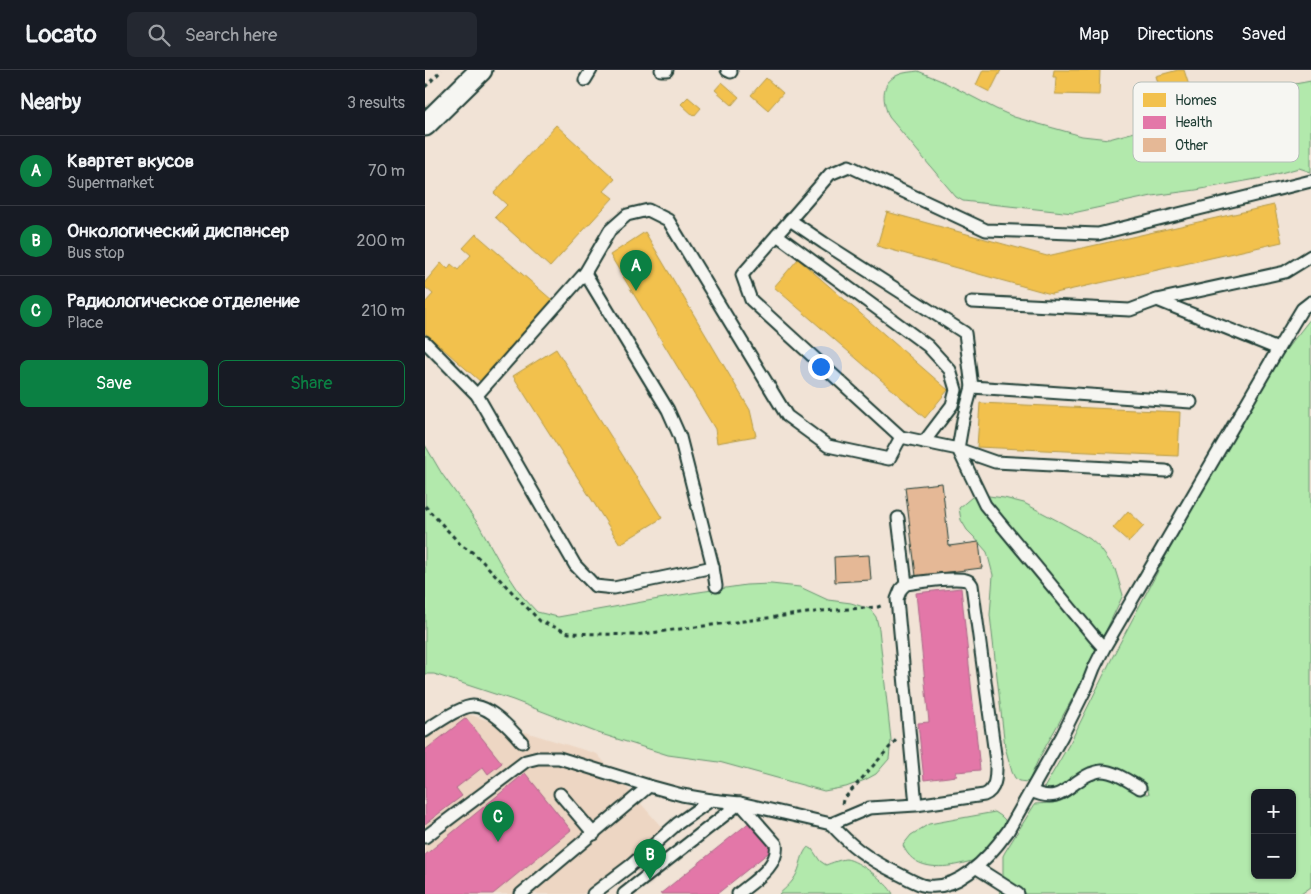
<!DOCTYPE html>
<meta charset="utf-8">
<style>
body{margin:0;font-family:Pangolin,sans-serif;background:#242831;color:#f1f3f6}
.controls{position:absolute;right:15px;bottom:15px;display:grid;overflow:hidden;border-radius:8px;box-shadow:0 1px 4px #0004}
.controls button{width:45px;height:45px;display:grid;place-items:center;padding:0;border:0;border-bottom:1px solid #363941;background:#171b24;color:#f1f3f6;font:25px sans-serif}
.you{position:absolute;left:395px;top:296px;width:18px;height:18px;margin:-12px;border:4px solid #fff;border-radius:50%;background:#1a73e8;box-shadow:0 0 0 8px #1a73e833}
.badge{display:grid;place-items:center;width:32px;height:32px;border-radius:50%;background:#0b8043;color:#fff;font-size:16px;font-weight:700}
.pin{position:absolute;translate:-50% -41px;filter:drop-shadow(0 1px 2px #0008)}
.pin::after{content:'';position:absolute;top:26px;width:18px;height:15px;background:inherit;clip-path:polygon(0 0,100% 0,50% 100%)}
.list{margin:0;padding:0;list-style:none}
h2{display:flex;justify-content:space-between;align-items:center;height:65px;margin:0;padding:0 20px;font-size:21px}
h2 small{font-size:16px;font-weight:400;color:#9ea1a6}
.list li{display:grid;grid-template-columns:32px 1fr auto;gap:15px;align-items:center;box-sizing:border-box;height:70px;padding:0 20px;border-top:1px solid #363941}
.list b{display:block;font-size:19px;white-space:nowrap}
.list p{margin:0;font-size:16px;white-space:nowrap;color:#9ea1a6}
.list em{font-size:16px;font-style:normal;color:#9ea1a6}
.actions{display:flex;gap:10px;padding:15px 20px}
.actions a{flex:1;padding:11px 0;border:1px solid #0b8043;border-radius:8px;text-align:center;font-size:18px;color:#0b8043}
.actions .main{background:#0b8043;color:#fff}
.icon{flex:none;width:28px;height:28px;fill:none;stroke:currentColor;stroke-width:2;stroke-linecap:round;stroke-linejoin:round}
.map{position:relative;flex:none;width:886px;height:824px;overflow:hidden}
header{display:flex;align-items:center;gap:30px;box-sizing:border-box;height:70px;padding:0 25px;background:#171b24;border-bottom:1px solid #363941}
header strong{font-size:24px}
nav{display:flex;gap:28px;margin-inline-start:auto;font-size:18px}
.search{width:350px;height:45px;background:#242831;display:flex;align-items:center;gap:12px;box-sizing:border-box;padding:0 18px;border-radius:8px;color:#9ea1a6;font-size:19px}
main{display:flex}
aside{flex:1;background:#171b24}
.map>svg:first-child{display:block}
.built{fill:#edd6c3}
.green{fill:#b2e9ac;stroke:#689370;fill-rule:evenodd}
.homes{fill:#f2c14e;stroke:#b39946}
.health{fill:#e377a8;stroke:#a86685}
.building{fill:#e5b896;stroke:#1f3d34}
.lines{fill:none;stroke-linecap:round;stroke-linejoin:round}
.lane-casing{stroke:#1f3d34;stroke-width:15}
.street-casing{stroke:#1f3d34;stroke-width:25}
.path{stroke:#1f3d34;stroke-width:3;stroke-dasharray:4 4;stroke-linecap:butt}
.lane{stroke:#f6f6f2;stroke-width:11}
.street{stroke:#f6f6f2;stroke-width:21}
.key{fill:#f6f6f2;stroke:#b6beb9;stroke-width:1}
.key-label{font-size:14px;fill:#1f3d34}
</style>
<header>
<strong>Locato</strong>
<div class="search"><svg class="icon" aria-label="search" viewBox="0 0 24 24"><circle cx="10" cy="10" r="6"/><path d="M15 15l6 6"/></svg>Search here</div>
<nav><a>Map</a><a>Directions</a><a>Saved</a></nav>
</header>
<main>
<aside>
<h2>Nearby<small>3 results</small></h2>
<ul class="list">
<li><span class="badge">A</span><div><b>Квартет вкусов</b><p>Supermarket</p></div><em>70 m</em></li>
<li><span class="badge">B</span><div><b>Онкологический диспансер</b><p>Bus stop</p></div><em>200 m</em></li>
<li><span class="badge">C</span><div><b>Радиологическое отделение</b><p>Place</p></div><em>210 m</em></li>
</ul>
<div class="actions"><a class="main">Save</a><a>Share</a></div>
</aside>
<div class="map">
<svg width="886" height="824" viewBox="0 0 886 824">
<rect width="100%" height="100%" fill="#f1e3d6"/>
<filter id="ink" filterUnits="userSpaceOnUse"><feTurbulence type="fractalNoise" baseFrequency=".02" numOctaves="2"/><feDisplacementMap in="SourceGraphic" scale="10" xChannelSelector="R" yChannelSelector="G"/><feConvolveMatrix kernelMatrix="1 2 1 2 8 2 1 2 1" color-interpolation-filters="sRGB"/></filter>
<g filter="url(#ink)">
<path class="built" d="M26,639L172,684L241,762L158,824H0V656Z"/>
<g class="green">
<path d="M493,1L519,12L571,39L589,47L657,66L684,69L787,41L821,27L859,16L886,11V102L874,98L837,108L771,120L727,126L648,143L538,131L531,127L464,47C458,32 454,13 473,5C479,2 487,2 493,1Z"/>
<path d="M886,248V817L876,824H574L578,812V786L580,782L610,734C621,733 631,734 640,729C651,723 660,709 673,706C692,702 706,725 724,724L722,717C711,710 700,704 687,699C685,697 683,696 680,695C656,692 644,723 620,720L619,718L646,671L688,586L742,484L829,330L852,291ZM830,723H867V805H830Z"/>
<path d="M0,375L17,404L54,455L74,491L97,526L112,542L133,547L267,523L321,515L346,514L375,517L403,530L426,533L445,539L451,547L454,559L466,670L464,689L451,704L440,710L421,717L399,721L294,692L243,685L173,663L88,630L9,604H0Z"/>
<path d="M564,426L579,428L599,433L637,453L665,469L675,478L690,499L698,525L655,615L613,690L604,711L601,712L595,711L590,708L587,702L580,677L565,545L568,505L562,482L549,467L542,460L536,450L534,438L547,427Z"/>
<path d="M570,742L576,746L580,750V757C572,765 556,787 547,791C543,792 539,793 535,794C514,799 487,799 478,775L486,765L504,754Z"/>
<path d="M383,777L387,779L395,791L401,795C406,793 417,789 421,789C433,790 463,813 468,824H354C361,818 368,812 372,803C376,795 376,784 383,777Z"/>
</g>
<g class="homes">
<path d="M558,0H576L565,22L551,15Z"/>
<path d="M629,0H675L674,25L630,24L631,7H628Z"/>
<path d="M753,0H759L766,22L738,30L731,6Z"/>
<path d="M341,8L358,23L343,40L326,25Z"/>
<path d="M297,12L314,27L307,35L290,20Z"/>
<path d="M263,27L276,38L269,46L256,34Z"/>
<path d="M131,55L190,109L179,121L188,128L125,197L70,147L82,135L69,123Z"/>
<path d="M849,135L857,172L626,224L452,176L462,142L622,186Z"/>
<path d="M220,162L325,340L331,366L292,373L290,359L185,185Z"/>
<path d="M51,164L127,230L56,312L0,263V233L8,224L0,217V212L16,193L23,199L26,194L33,200L46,185L38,178Z"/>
<path d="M373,189L523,320L500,348L349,217Z"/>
<path d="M131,279L237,448L195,474L88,306Z"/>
<path d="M555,333L755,342L753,386L552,377Z"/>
<path d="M703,441L719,456L704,472L688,458Z"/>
</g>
<g class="health">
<path d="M536,518L555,700L531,702L532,706L499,710L493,653L504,652L491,523Z"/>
<path d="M41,648L77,693L63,704L58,697L31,718L37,726L0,754V680Z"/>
<path d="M100,703L146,760L68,824H0V785Z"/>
<path d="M326,751L348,779L292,824H235Z"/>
</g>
<g class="building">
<path d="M517,413L524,476L554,472L557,498L491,506L480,417Z"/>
<path d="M444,485L446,510L410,512L409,487Z"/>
</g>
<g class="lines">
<g class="lane-casing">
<g id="lane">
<path d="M236,0H242"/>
<path d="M302,0L306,2"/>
<path d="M160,10L166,0"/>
<path d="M365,150L405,104L424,96L561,160L673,164L886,111"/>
<path d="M352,165L503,276L525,300L531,320L527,335L499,372"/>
<path d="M160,203L243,340L255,367L288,497L291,516"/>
<path d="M732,230L860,202L886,186"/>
<path d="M547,232L705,240L732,230L853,279"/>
<path d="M0,272L52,325L160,203L185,160L202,145L223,140L243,150L362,346L403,376L464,389L476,367"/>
<path d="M547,317L766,332"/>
<path d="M52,325L150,495L170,516L189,518L288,497"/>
<path d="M473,448L481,514"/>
<path d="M679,578L670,568L560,435L533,379L538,350L547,317L540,263L399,173L365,150L317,205L326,230L476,367L533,379L570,392L741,401"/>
<path d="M0,661C10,654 36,636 48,636C65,636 87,660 97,672"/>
<path d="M606,721C636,735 641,715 665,704C668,703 673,701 676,701C690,701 705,712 715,718"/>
<path d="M135,724L169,764"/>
<path d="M406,754C426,776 443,789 470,802C478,806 488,812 497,815C533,824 565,786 583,761L637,666L662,616L669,598L679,578L853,279L877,239L886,232"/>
<path d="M0,767L101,691L113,688H134L224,716L257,725L286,730"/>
<path d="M552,798L593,824"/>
<path d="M96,824L224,716"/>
<path d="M168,824L205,796L252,754L286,730L315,733L406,754L444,738L491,735L559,725C572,720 571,704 571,692L547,515C544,511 545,511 541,510C529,507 493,512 481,514L476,519L472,529L491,735"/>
<path d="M199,824L315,733L351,774C355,796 327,812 313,824"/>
</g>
</g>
<g class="street-casing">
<path id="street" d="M0,55L56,0"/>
</g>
<g class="path">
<path d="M0,17L17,0"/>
<path d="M0,436L37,476L47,482L56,490L115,551L144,563L209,565L397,541L453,537L458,535"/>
<path d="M417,734L418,730L471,670"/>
</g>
<use href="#lane" class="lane"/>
<use href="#street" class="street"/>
</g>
</g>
<rect x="708" y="12" width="166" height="80" rx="8" class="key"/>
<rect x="718" y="23" width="23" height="14" fill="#f2c14e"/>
<rect x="718" y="46" width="23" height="13" fill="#e377a8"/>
<rect x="718" y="68" width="23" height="14" fill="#e5b896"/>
<g class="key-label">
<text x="750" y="35">Homes</text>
<text x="750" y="57">Health</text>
<text x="750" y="80">Other</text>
</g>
</svg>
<div class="controls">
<button>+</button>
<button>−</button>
</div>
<div class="you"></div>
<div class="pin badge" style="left:211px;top:221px">A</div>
<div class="pin badge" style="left:225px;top:810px">B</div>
<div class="pin badge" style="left:73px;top:772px">C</div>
</div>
</main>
